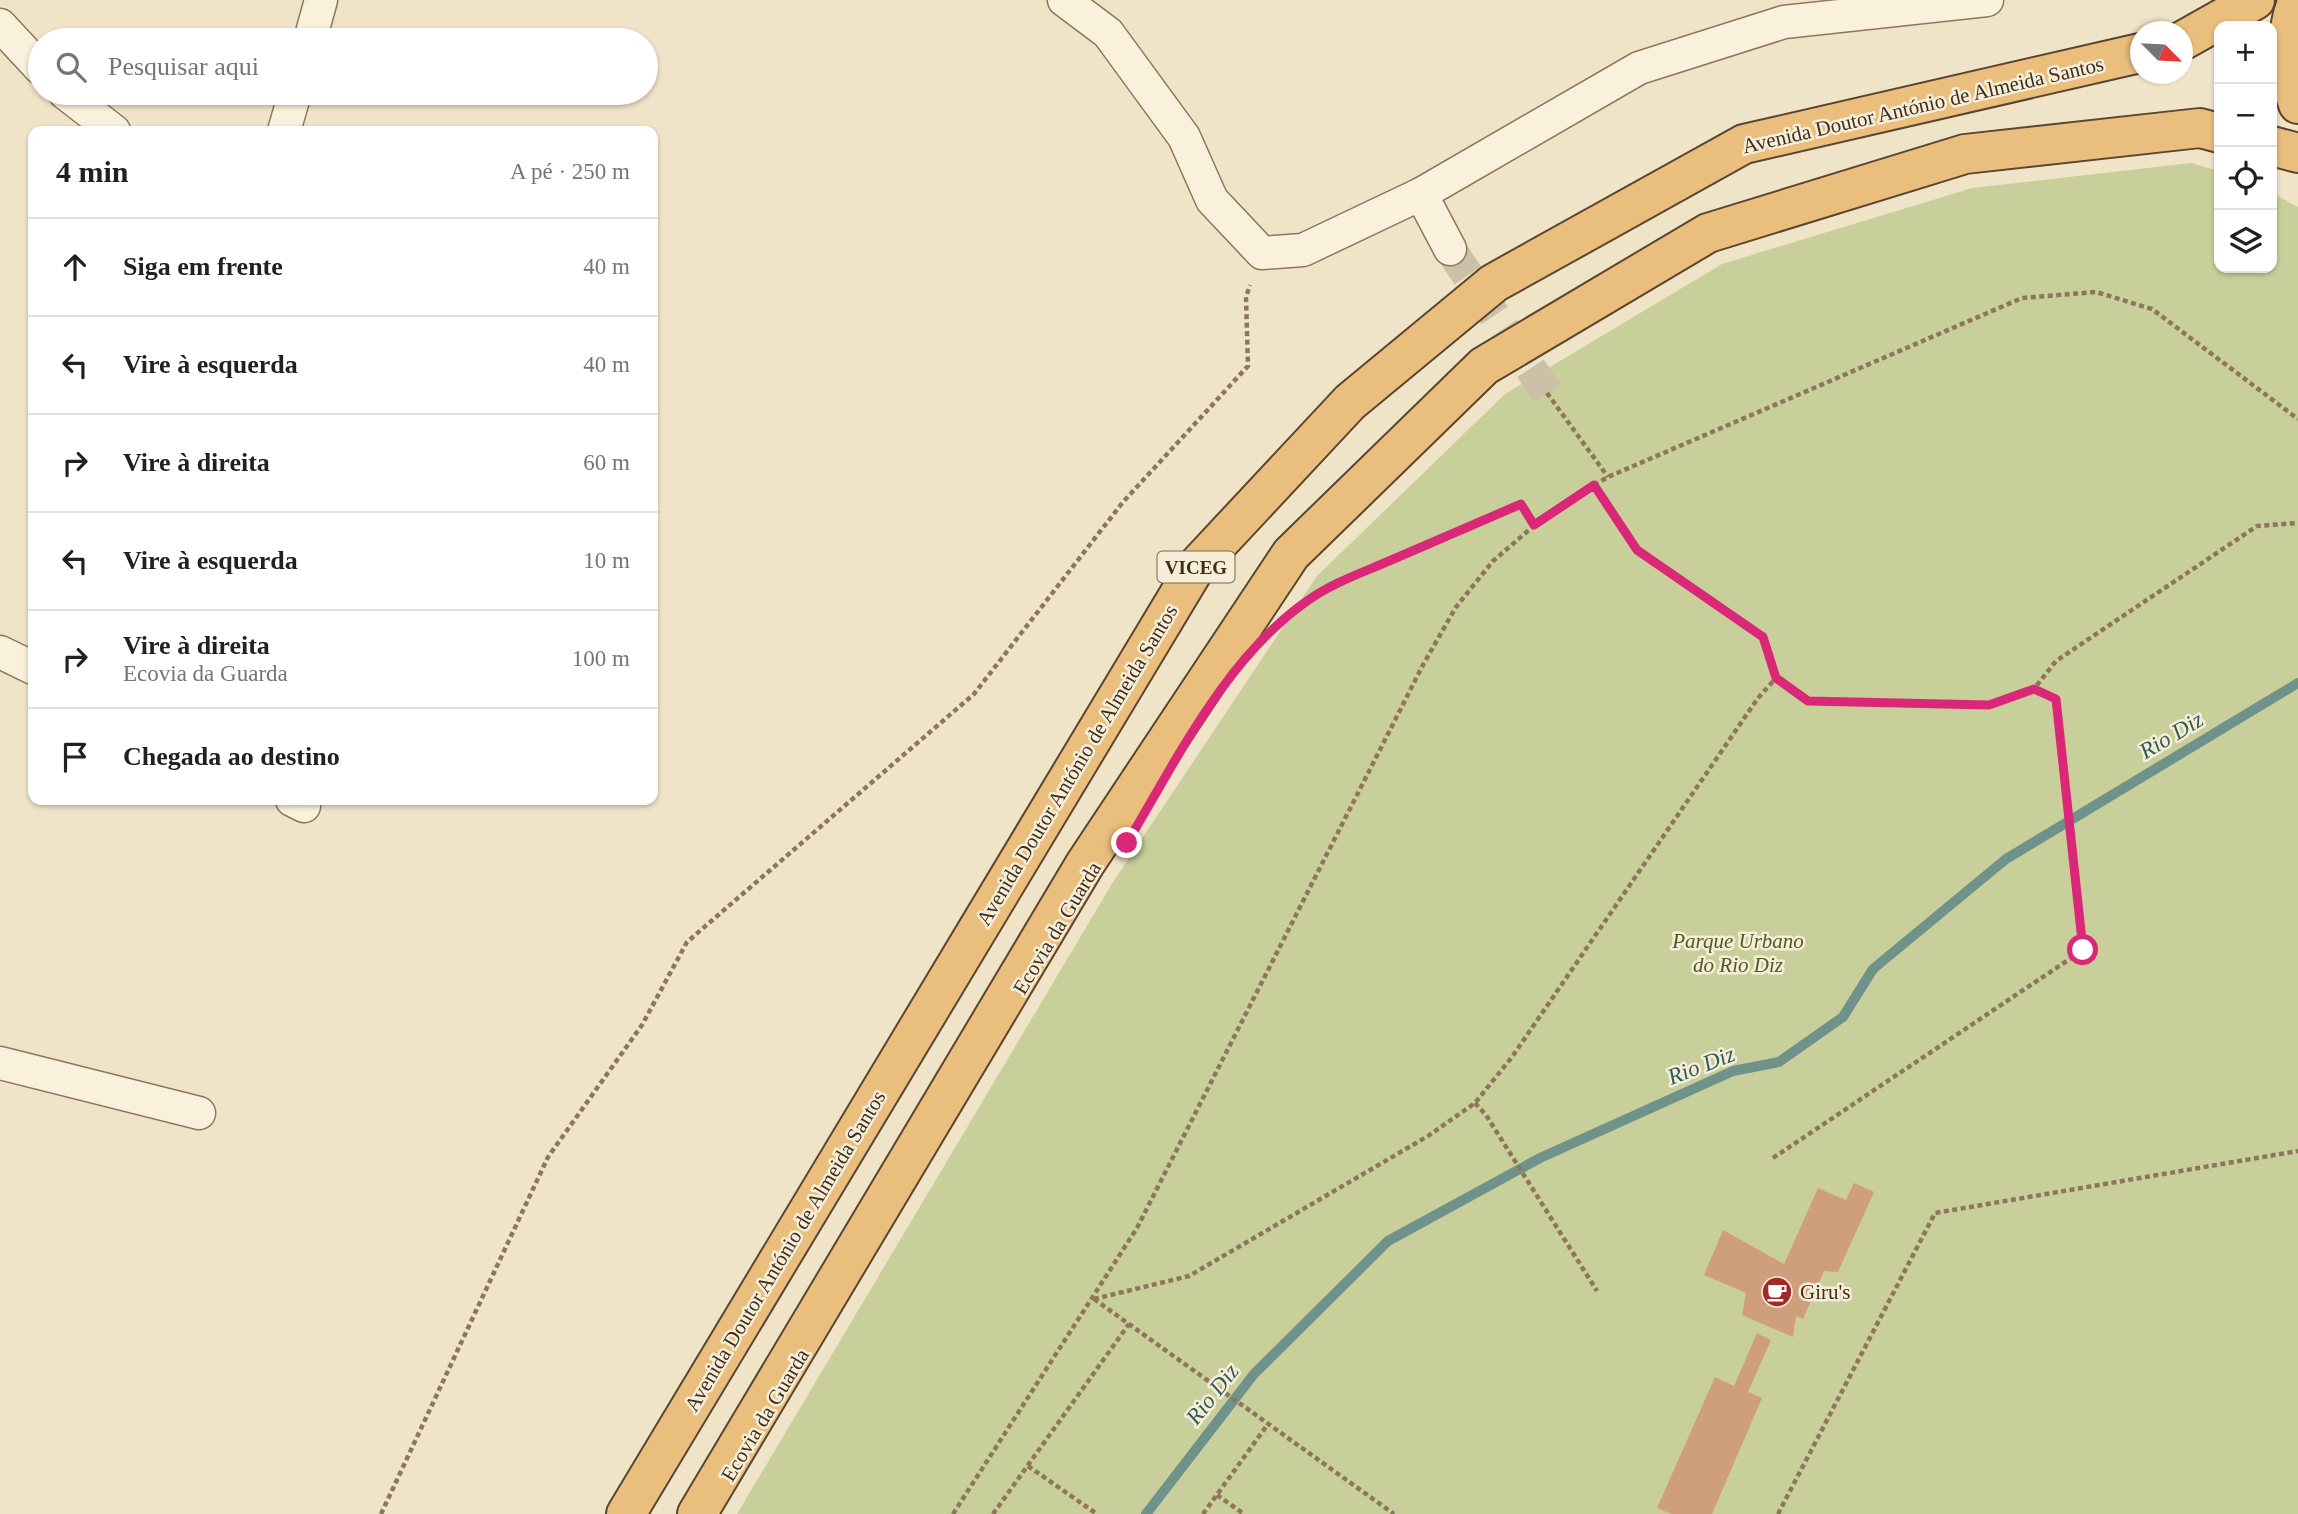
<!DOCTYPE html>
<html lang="pt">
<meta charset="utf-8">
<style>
body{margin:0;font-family:Georgia,serif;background:#f6f6f6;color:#202124}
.controls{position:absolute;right:21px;top:21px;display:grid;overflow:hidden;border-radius:14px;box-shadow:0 2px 5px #0004}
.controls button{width:63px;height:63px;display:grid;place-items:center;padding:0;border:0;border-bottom:2px solid #e0e0e0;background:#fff;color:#202124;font:35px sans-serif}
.compass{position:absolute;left:2130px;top:21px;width:63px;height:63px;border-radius:50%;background:#fff;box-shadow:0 2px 5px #0004;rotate:114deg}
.stop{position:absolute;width:21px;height:21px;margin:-16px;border:5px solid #db2777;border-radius:50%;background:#fff}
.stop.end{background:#db2777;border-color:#fff;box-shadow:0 2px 7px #0008}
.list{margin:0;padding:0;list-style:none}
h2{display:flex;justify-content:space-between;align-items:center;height:91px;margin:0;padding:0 28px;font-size:30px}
h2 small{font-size:23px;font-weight:400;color:#757577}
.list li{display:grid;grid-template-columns:46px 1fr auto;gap:21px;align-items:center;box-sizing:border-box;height:98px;padding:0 28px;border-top:2px solid #e0e0e0}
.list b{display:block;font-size:26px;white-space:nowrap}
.list p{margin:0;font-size:23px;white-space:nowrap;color:#757577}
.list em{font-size:23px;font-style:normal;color:#757577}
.icon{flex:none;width:38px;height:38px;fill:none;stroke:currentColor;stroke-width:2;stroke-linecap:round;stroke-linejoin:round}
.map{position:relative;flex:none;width:2298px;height:1514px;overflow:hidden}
.search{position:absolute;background:#fff;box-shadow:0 2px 5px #0004;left:28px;top:28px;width:630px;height:77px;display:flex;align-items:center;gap:18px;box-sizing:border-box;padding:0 24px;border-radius:38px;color:#757577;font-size:26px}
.panel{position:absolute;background:#fff;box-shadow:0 2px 5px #0004;left:28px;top:126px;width:630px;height:679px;border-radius:14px}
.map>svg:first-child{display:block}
.green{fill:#c9cf9b}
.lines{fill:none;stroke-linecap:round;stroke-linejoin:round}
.stream{stroke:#6f938a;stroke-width:10}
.building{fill:#cf9f7d}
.minor-tunnel{stroke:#ccc0a6;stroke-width:32;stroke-dasharray:32 16;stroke-linecap:butt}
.minor-casing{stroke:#8d765c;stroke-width:35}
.trunk-casing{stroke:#5b4430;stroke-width:42}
.path{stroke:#8d765c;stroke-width:4.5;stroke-dasharray:5 3.5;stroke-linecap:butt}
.minor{stroke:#faf1dc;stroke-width:32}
.trunk{stroke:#eabe7c;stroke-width:38}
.route{stroke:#db2777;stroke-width:9}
.labels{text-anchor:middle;stroke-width:5;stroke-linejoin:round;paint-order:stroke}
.shield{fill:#f7eed8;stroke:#756857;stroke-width:2}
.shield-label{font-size:19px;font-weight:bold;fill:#3d2e20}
.street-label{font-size:21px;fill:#3d2e20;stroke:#f7eed8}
.park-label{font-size:21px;font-style:italic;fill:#4d5a26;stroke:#f7eed8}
.poi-label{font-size:21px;fill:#3d2e20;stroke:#f7eed8;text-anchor:start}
.water-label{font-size:23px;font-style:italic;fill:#2f5d5a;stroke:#f7eed8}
</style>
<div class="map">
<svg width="2298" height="1514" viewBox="0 0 2298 1514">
<rect width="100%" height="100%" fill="#f0e4c8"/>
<path class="green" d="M2191,163L2219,171V268H2272V193L2298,207V1514H737L1113,882L1317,576L1505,394L1722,264L1972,188Z"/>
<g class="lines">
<path class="stream" d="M1146,1514L1254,1374L1388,1241L1540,1158L1733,1071L1779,1062L1843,1017L1873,969L2006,859L2298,683"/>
</g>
<g class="building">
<path d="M1854,1183L1874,1192L1838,1272L1824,1271L1803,1319L1796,1316L1793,1337L1742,1315L1746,1293L1704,1275L1723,1230L1784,1264L1818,1188L1846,1200Z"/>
<path d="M1757,1333L1771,1340L1748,1392L1762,1398L1712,1514H1672L1657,1508L1715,1377L1734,1386Z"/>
</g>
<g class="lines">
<path class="minor-tunnel" d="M1450,249L1547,393"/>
<g class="minor-casing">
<g id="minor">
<path d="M1064,0L1108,33L1184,137L1212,200L1262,253L1303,250L1421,194L1450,249"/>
<path d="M0,25L40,68"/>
<path d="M310,40L321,0"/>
<path d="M65,93L114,131"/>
<path d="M284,131L295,93"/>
<path d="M1421,194L1639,68L1784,22L1987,0"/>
<path d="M0,652L33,668"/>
<path d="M292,800L304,806"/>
<path d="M0,1063L199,1113"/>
</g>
</g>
<g class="trunk-casing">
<g id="trunk">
<path d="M2298,0C2285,29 2286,74 2298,104"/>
<path d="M2182,41L2255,0"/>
<path d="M2272,146L2298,153"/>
<path d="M626,1514L1195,568L1350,402L1494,283L1744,144L2140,53"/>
<path d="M697,1514L1085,864L1291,554L1484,366L1708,233L1965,154L2200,128L2219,133"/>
</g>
</g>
<g class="path">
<path d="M1547,393L1608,477"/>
<path d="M1594,485L1637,550L1763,637L1776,678"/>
<path d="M1309,600L1339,583L1521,504L1534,525"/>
<path d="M1475,1103L1486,1115L1597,1291"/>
<path d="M1773,1158L2083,950L2056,699L2034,689L2056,661L2257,526L2298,523"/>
<path d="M1094,1299L1189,1276L1428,1136L1475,1103L1512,1057L1758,698L1776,678L1808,700L1989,705L2034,689"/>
<path d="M1094,1299L1394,1514"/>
<path d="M1028,1466L1097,1514"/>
<path d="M1217,1495L1244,1514"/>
<path d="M381,1514L548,1157L642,1025L687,942L974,694L1123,502L1248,366L1246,297L1250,285"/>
<path d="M953,1514L1137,1228L1424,663L1456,607L1493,561L1543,518L1594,485L1608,477L2022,298L2096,292L2152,309L2298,419"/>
<path d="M993,1514L1129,1324"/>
<path d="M1203,1514L1268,1424"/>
<path d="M1778,1514L1935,1213L2298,1151"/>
</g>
<use href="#minor" class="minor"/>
<use href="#trunk" class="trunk"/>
</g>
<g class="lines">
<path class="route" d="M1127,843C1177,759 1226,658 1307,601C1332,583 1361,573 1389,561C1433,542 1477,523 1521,504L1534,525L1594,485L1637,550L1763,637L1776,678L1808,701L1989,705L2034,689L2056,699L2083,950"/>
</g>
<defs>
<g id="cafe-disc" transform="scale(1.575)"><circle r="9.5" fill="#9e2a2b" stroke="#f7eed8"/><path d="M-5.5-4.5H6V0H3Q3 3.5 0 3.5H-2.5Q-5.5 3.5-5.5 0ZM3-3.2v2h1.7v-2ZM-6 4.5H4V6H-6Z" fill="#fff"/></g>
</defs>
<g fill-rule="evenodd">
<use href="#cafe-disc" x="1777" y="1292"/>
</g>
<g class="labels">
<rect class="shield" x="1157.5" y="551.5" width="77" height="31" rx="5"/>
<g class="shield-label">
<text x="1196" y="574">VICEG</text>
</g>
<g class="street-label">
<text transform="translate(1923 105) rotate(-13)" y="7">Avenida Doutor António de Almeida Santos</text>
<text transform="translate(1077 765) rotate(-59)" y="7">Avenida Doutor António de Almeida Santos</text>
<text transform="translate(1057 928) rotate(-59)" y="7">Ecovia da Guarda</text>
<text transform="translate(785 1251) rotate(-59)" y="7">Avenida Doutor António de Almeida Santos</text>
<text transform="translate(765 1415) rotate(-59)" y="7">Ecovia da Guarda</text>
</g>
<g class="park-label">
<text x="1738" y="948">Parque Urbano<tspan x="1738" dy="24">do Rio Diz</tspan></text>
</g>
<g class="poi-label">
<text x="1800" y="1299">Giru's</text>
</g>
<g class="water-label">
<text transform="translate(2171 735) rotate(-31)" y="8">Rio Diz</text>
<text transform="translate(1701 1065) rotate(-21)" y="8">Rio Diz</text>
<text transform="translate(1212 1394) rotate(-52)" y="8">Rio Diz</text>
</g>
</g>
</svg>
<div class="controls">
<button>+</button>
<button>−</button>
<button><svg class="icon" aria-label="locate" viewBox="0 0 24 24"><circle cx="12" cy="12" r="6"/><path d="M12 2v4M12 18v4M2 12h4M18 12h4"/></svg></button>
<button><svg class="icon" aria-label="layers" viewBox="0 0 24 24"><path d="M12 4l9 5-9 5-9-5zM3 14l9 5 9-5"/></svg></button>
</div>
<svg class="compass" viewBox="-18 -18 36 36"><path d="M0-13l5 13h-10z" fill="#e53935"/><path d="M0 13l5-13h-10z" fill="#757577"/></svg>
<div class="stop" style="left:2083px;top:950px"></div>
<div class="stop end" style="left:1127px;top:843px"></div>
<div class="search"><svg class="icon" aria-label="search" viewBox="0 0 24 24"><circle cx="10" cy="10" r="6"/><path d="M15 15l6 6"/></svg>Pesquisar aqui</div>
<section class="panel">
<h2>4 min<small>A pé · 250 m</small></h2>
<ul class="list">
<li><svg class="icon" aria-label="ahead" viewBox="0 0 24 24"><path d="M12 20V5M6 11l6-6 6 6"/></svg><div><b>Siga em frente</b></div><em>40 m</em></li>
<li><svg class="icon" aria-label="left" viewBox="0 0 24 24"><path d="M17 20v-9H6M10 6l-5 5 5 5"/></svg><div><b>Vire à esquerda</b></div><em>40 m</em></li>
<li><svg class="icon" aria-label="right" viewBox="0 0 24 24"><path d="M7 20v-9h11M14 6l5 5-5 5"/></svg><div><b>Vire à direita</b></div><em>60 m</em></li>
<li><svg class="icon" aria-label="left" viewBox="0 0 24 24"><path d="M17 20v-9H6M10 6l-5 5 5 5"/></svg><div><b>Vire à esquerda</b></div><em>10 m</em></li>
<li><svg class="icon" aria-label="right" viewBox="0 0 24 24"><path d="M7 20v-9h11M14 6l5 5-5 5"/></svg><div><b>Vire à direita</b><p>Ecovia da Guarda</p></div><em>100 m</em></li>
<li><svg class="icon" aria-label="arrive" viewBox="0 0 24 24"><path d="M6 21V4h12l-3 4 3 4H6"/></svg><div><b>Chegada ao destino</b></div></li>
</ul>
</section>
</div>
